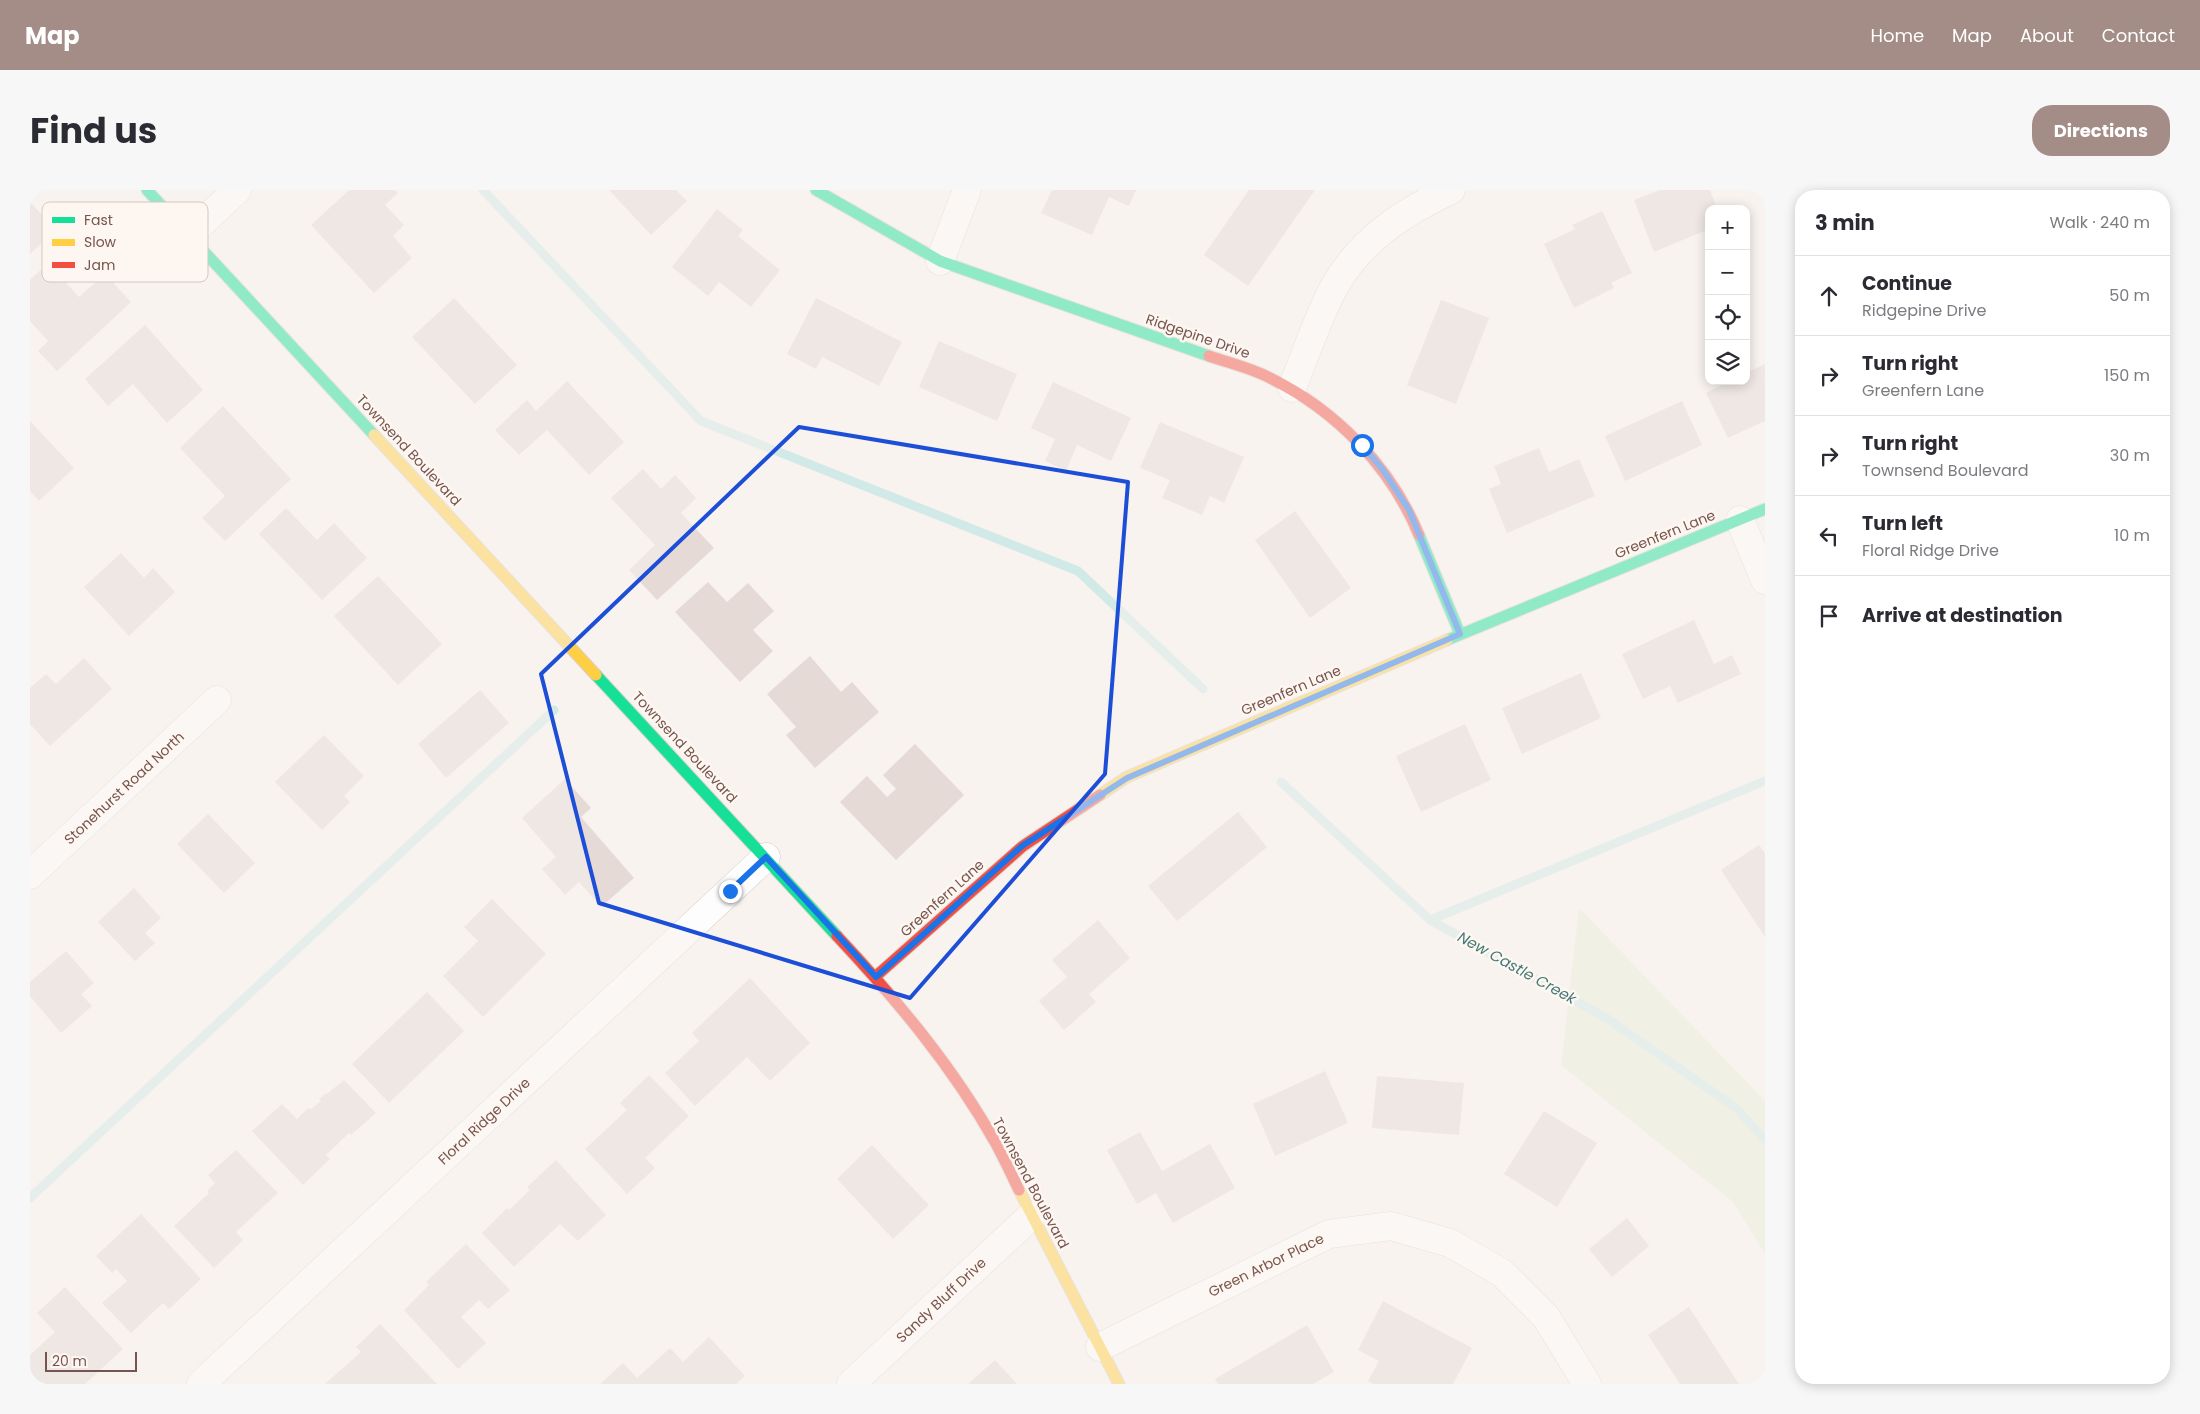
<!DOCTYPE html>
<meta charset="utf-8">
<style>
body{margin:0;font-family:Poppins,sans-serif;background:#f7f7f7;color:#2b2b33}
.controls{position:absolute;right:15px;top:15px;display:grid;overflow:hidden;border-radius:10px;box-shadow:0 2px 12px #0003}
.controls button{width:45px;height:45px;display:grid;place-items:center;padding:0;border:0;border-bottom:1px solid #e1e1e2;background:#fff;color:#2b2b33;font:25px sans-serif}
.scale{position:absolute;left:15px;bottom:12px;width:92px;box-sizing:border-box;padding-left:5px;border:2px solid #76554f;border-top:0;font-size:14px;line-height:18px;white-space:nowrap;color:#76554f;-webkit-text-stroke:4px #fef7f1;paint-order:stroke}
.stop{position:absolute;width:15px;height:15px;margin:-11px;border:4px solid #1a73e8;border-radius:50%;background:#fff}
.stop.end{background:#1a73e8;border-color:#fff;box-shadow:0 1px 5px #0008}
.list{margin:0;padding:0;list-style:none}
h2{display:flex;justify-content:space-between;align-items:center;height:65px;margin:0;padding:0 20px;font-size:21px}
h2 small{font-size:16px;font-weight:400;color:#7c7c81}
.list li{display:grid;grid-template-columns:32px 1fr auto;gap:15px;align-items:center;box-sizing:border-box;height:80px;padding:0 20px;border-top:1px solid #e1e1e2}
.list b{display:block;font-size:19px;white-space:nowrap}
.list p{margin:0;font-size:16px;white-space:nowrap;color:#7c7c81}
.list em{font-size:16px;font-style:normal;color:#7c7c81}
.icon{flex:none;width:28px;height:28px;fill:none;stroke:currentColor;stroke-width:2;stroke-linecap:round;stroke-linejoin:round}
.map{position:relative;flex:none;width:1735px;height:1194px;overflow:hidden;border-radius:20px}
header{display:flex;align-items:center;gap:30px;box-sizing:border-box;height:70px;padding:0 25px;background:#a48c87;color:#fff}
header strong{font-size:24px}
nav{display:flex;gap:28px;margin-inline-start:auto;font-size:18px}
.intro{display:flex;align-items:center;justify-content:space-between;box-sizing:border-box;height:120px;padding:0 30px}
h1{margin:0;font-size:35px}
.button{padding:12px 22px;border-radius:20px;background:#a48c87;color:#fff;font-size:18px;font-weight:700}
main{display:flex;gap:30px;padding:0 30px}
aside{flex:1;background:#fff;border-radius:20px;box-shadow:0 2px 12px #0003}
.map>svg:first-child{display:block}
.green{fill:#e9eeda}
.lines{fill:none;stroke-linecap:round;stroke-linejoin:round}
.stream{stroke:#d1e9e7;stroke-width:9}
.building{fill:#e5dad6}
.street-casing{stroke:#d7cecb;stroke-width:29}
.fast-casing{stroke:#d9d0cc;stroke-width:13}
.slow-casing{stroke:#d9d0cc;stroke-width:13}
.jam-casing{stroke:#d9d0cc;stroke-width:13}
.street{stroke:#fefdfd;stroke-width:28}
.fast{stroke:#16e098;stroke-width:11}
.slow{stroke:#ffcf43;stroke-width:11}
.jam{stroke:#f24e42;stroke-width:11}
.route{stroke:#1a73e8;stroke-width:6}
.marked{fill:none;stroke:#1d4ed8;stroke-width:4;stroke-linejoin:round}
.labels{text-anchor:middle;stroke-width:5;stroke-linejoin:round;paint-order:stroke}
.street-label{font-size:14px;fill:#76554f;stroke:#fef7f1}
.water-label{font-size:15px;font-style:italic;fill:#427a78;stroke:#fef7f1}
.key{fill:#fef7f1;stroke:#d5c6c0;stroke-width:1}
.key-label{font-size:14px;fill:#76554f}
</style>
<header>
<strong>Map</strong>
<nav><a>Home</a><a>Map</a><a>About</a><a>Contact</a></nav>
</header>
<div class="intro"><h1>Find us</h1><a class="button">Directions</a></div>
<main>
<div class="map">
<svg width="1735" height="1194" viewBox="0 0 1735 1194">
<rect width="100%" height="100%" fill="#f8f3ef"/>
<path class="green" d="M1549,718L1735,911V1064L1703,1012L1531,875Z"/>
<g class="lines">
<g class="stream">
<path d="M453,0L671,231L1048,381L1173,499"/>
<path d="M1251,592L1400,730L1578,829L1706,918L1735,950"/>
<path d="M1400,730L1735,591"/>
<path d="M0,1008L524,520"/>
</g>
</g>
<g class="building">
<path d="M319,0H365L368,3L355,15L374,35L363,46L382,68L344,103L281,35Z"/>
<path d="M579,0H646L657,11L621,45Z"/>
<path d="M1022,0H1106L1099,16L1079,7L1062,45L1011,23Z"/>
<path d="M1219,0H1285L1218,96L1174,65Z"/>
<path d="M1630,0H1680L1687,19H1679V39L1624,62L1604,10Z"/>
<path d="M0,12L26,40L0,64Z"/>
<path d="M687,19L713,40L708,46L750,80L721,117L689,92L678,106L642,77Z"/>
<path d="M1572,21L1602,83L1581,93L1584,98L1544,118L1514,54L1545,39L1542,35Z"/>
<path d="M18,73L49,107L75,84L101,112L27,181L8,161L18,151L0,131V90Z"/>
<path d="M424,108L487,175L445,214L382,147Z"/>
<path d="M786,108L872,152L849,196L792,167L786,179L757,164Z"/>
<path d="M1411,110L1459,128L1426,214L1377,195Z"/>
<path d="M115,135L173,200L137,233L103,194L78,216L55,189Z"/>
<path d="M909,151L987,184L967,231L889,197Z"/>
<path d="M1735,174V231L1698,248L1676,203L1700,191H1716V183Z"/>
<path d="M537,191L594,252L559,285L517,240L489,265L465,240L497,210L506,221Z"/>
<path d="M1023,192L1101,228L1081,271L1047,255L1036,281L1015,271L1025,249L1001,238Z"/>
<path d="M1652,211L1672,255L1595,291L1575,246Z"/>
<path d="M193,216L261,289L195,351L172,328L195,306L150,258Z"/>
<path d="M0,231L44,278L9,311L0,301Z"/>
<path d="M1130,232L1214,267L1194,313L1180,306L1172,325L1132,308L1140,290L1110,278Z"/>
<path d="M1509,258L1519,282L1549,269L1565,306L1477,343L1459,299L1471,294L1464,276Z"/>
<path d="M613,279L631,299L645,285L666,308L651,323L684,358L627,410L599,380L625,355L581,308Z"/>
<path d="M256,318L287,350L304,333L337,368L292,410L229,344Z"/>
<path d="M1265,321L1321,398L1280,428L1225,350Z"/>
<path d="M91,363L114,388L123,378L145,402L99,446L54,397Z"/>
<path d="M348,386L412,454L368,495L304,426Z"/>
<path d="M678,392L697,412L718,393L744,421L723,440L743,461L710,492L645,422Z"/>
<path d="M1664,430L1684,474L1702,465L1711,484L1648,513L1640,496L1613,509L1592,464Z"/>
<path d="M780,466L811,502L822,492L849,522L785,578L756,545L766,537L737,504Z"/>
<path d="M54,468L82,499L20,556L0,534V498L16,484L26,494Z"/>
<path d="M1551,483L1571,528L1492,564L1472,518Z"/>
<path d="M450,500L479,533L416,588L388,554Z"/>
<path d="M1435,534L1461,590L1391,622L1366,566Z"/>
<path d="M294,545L334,586L314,606L320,612L292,640L245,592Z"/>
<path d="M885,554L934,605L866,670L810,612L837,586L857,607L866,599L853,585Z"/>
<path d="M535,589L561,618L551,627L604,688L571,717L549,692L535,705L512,679L526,667L492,628Z"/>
<path d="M1208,622L1237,657L1147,731L1118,696Z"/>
<path d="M178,624L225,673L194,703L147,654Z"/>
<path d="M1729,655L1735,663V747L1691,680Z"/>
<path d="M104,698L131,728L115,743L125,753L105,771L68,732Z"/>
<path d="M462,709L516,764L453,827L413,786L448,751L434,737Z"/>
<path d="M1068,730L1100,768L1059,804L1066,812L1034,840L1009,811L1037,787L1022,770Z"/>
<path d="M36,761L64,793L51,804L62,816L31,843L0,806V792Z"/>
<path d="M720,788L780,853L740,891L717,867L665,916L635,883L669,851L662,843Z"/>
<path d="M397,802L434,841L359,913L322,874Z"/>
<path d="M1295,881L1318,933L1245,966L1223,914Z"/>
<path d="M619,885L659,926L615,968L625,978L597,1004L555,959L597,920L590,913Z"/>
<path d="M1347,886L1434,893L1429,945L1342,938Z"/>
<path d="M314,890L346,923L321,945L319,943L296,965L300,969L273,995L222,941L252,914L267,929L278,918L281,919L291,911L289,909L296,903L297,904Z"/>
<path d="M1514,921L1567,953L1527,1017L1474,984Z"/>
<path d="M1110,942L1132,981L1180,954L1205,998L1143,1033L1126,1003L1107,1014L1077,960Z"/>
<path d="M842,955L899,1015L863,1049L807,989Z"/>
<path d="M206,960L248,1003L206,1042L213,1050L184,1078L144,1036L179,1003L177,1001L185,993L178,985Z"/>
<path d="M526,970L576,1025L548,1051L530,1034L484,1077L452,1043L477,1018L479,1020L500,1000L497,997Z"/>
<path d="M111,1024L171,1089L139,1119L133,1113L101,1143L72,1113L97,1091L86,1079L82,1083L66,1066Z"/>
<path d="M1597,1028L1619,1056L1582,1087L1559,1059Z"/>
<path d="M436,1054L480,1100L458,1119L449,1110L431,1127L456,1153L428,1179L374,1120L399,1095L396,1092Z"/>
<path d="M35,1097L93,1159L55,1194H1L0,1165L25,1142L7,1123Z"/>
<path d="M1353,1111L1442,1158L1423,1194H1343L1338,1191L1349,1171L1328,1160Z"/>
<path d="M1659,1117L1709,1194H1650L1618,1145Z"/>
<path d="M350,1134L407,1194H295L331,1162L326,1157Z"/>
<path d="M1277,1135L1304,1182L1283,1194H1188L1185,1189Z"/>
<path d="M679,1147L715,1186L706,1194H570L593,1173L607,1188L640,1158L653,1172Z"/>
<path d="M965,1170L987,1194H938Z"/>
</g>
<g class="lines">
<g class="street-casing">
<g id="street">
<path d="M159,45L207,0"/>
<path d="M910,71L937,0"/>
<path d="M1262,198C1275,166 1287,130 1303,99C1329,51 1373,22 1421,0"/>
<path d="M1710,330L1735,390"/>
<path d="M0,685L187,510"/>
<path d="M1070,1157L1299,1044L1361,1036L1420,1053L1472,1083L1516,1127L1557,1194"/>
<path d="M171,1194L736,667"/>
<path d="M821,1194L1001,1026"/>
</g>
</g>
<g class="fast-casing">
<g id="fast">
<path d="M117,0L344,245"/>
<path d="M786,0L910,71L1179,166"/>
<path d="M1389,345L1430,444"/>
<path d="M1417,450L1735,319"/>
<path d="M566,485L807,746"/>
</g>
</g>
<g class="slow-casing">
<g id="slow">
<path d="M344,245L566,485"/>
<path d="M1070,605L1097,587L1417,450"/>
<path d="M989,1000L1089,1194"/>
</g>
</g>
<g class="jam-casing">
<g id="jam">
<path d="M1179,166C1199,173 1221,178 1240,188C1306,220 1361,277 1389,345"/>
<path d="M807,746C866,809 923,877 965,952C974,968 981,984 989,1000"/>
<path d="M845,787L993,656L1070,605"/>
</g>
</g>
<use href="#street" class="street"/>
<use href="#fast" class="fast"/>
<use href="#slow" class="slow"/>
<use href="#jam" class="jam"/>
</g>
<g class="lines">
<path class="route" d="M700,701L736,667L846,787L992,656L1097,588L1430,444L1379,320L1353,280L1332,255"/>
</g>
<path d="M0 0H1735V1194H0ZM769,237L1098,292L1075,584L880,808L569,713L511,484Z" fill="#f8f3ef" fill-opacity=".55" fill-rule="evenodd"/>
<path class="marked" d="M769,237L1098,292L1075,584L880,808L569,713L511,484Z"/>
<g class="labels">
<g class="street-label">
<text transform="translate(1168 146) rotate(19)" y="5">Ridgepine Drive</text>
<text transform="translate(379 260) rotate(47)" y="5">Townsend Boulevard</text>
<text transform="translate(1635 344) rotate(-22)" y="5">Greenfern Lane</text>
<text transform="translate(1261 500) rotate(-23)" y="5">Greenfern Lane</text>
<text transform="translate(655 557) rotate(47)" y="5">Townsend Boulevard</text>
<text transform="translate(94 598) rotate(-43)" y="5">Stonehurst Road North</text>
<text transform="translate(912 708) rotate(-42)" y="5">Greenfern Lane</text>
<text transform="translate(454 931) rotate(-43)" y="5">Floral Ridge Drive</text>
<text transform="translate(1001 993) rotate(62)" y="5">Townsend Boulevard</text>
<text transform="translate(1236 1075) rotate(-26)" y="5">Green Arbor Place</text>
<text transform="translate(911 1110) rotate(-43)" y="5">Sandy Bluff Drive</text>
</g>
<g class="water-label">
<text transform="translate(1487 778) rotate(29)" y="5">New Castle Creek</text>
</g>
</g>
<rect x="12" y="12" width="166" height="80" rx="8" class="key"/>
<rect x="22" y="27" width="23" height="6" fill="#16e098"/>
<rect x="22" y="49" width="23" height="7" fill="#ffcf43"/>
<rect x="22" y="72" width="23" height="6" fill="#f24e42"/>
<g class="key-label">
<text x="54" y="35">Fast</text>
<text x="54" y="57">Slow</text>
<text x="54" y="80">Jam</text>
</g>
</svg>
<div class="controls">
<button>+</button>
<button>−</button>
<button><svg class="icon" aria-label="locate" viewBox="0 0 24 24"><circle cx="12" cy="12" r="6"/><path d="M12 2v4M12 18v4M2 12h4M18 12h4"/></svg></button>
<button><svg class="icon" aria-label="layers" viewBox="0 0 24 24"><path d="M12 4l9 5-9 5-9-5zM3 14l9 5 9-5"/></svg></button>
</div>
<div class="scale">20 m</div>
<div class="stop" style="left:1332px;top:255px"></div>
<div class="stop end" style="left:700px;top:701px"></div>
</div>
<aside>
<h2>3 min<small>Walk · 240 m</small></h2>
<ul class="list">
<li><svg class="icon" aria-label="ahead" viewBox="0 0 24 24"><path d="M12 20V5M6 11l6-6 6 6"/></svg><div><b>Continue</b><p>Ridgepine Drive</p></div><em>50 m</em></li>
<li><svg class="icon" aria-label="right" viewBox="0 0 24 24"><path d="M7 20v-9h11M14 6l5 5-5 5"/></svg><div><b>Turn right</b><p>Greenfern Lane</p></div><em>150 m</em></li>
<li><svg class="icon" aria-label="right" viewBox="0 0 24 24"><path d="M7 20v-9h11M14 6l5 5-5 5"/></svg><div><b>Turn right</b><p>Townsend Boulevard</p></div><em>30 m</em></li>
<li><svg class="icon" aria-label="left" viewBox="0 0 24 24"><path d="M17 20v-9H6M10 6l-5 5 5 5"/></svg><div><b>Turn left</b><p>Floral Ridge Drive</p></div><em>10 m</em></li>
<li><svg class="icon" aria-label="arrive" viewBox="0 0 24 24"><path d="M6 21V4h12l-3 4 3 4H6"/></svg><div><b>Arrive at destination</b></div></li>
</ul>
</aside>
</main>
